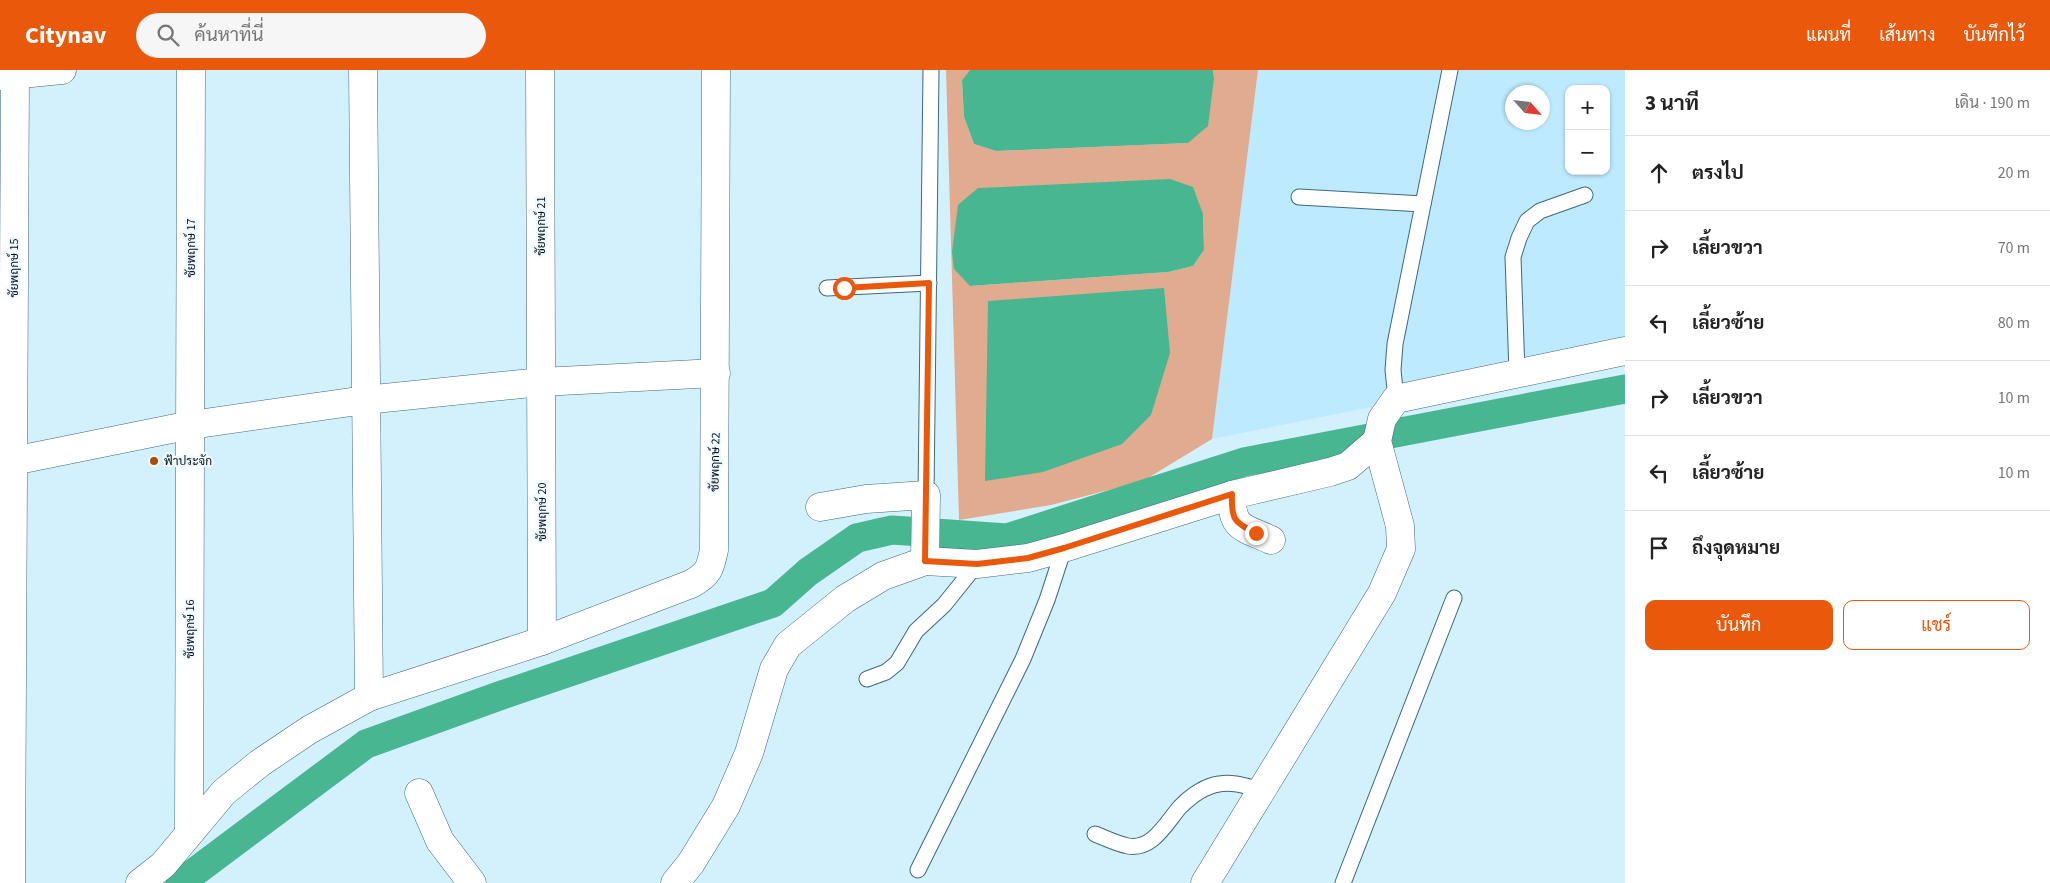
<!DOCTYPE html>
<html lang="th">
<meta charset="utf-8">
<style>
body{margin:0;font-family:"Source Sans 3",Sarabun,sans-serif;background:#f6f6f6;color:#222}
.controls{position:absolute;right:15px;top:15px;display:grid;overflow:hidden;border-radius:10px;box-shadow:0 1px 4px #0004}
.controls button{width:45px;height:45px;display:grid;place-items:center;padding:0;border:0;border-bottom:1px solid #e0e0e0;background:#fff;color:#222;font:25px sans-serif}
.compass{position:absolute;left:1505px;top:15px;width:45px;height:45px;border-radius:50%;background:#fff;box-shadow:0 1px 4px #0004;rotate:117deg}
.stop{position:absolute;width:15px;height:15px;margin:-11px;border:4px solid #ea580c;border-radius:50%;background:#fff}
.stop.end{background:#ea580c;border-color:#fff;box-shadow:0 1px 5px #0008}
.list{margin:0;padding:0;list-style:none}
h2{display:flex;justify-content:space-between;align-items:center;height:65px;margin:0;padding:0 20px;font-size:21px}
h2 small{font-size:16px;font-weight:400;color:#767676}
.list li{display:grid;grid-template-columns:32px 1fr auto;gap:15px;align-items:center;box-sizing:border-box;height:75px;padding:0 20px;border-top:1px solid #e0e0e0}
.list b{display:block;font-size:19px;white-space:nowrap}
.list em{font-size:16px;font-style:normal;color:#767676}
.actions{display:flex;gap:10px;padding:15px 20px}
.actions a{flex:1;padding:11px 0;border:1px solid #ea580c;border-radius:10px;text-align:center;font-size:18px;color:#ea580c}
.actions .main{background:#ea580c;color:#fff}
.icon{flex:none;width:28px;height:28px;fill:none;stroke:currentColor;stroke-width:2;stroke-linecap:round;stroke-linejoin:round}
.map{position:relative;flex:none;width:1625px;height:813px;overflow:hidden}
header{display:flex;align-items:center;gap:30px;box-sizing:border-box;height:70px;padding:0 25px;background:#ea580c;color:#fff}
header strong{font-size:24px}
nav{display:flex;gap:28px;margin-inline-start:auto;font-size:18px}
.search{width:350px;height:45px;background:#f6f6f6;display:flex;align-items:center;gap:12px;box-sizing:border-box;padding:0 18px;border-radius:28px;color:#767676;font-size:19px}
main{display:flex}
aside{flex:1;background:#fff}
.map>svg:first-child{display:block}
.built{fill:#bdeafe;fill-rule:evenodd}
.green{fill:#e1ab90;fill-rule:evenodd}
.water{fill:#47b691}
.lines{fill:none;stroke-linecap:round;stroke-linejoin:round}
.canal{stroke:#47b691;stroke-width:29}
.lane-casing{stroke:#3d697c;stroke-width:17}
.street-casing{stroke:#3d697c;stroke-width:29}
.lane{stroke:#fff;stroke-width:15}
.street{stroke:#fff;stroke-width:28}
.route{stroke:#ea580c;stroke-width:6}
.poi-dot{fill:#ac4c03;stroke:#f0f9fe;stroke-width:2}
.labels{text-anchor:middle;stroke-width:4.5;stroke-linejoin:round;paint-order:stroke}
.street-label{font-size:12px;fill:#011118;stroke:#f0f9fe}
.poi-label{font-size:12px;fill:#011118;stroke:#f0f9fe;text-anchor:start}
</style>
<header>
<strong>Citynav</strong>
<div class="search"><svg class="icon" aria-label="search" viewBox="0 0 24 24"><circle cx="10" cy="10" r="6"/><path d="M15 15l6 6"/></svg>ค้นหาที่นี่</div>
<nav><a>แผนที่</a><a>เส้นทาง</a><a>บันทึกไว้</a></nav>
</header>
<main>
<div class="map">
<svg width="1625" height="813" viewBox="0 0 1625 813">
<rect width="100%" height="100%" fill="#d3f0fd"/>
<path class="built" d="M1258,0H1625V286L1212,369ZM1569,19H1606V101H1569ZM1512,22H1542V52H1512Z"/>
<path class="green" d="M946,0H970L962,10L964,47L974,74L996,81L1188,73L1214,8L1213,0H1258L1212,369L1143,411L1051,435L959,450ZM1203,144L1204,180L1193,196L1168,202L970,216Z"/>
<g class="water">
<path d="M970,0H1213L1214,8L1208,56L1188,73L996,81L974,74L964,47L962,10Z"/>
<path d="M1170,109L1193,117L1203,144L1204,180L1193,196L1168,202L970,216L954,199L952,182L958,135L978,118Z"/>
<path d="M1164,218L1170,283L1151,345L1122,374L1043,402L985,411L988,231Z"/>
</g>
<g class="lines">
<path class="canal" d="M180,813L366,674L499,626L773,533L808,502L857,468L892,460L1007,468L1244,392L1625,319"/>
<g class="lane-casing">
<g id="lane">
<path d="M1299,127L1423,134"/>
<path d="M827,218L929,213"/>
<path d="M1517,303L1513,187L1519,168L1527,151L1540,141L1585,125"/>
<path d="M1396,329L1393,300L1395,274L1450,0"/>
<path d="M926,425L931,0"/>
<path d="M867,609L886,602L897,593L916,561L944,535L977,494"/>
<path d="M1095,764C1105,768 1117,774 1128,776C1153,780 1166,753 1180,737C1190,727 1205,716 1219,714C1233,711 1248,717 1261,720"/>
<path d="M918,800L1023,589L1047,530L1064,478"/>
<path d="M1343,813L1454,528"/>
</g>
</g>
<g class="street-casing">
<g id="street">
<path d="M363,0L369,627"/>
<path d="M540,0L542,571"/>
<path d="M0,6L62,0"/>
<path d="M0,392L13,391L191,355L365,330L541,312L716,303"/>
<path d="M1232,425C1231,459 1243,457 1271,470"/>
<path d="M820,437L866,429L926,425L925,491"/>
<path d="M419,723L440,771L472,813"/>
<path d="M189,763L191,0"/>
<path d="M11,813L15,5"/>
<path d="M140,813L163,795L224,722L260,693L309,660L369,627L542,571L691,514C709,504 710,499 714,480L716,0"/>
<path d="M675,813L691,793L726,736L749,683L774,599L788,575L845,529L883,506L925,491L977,494L1028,488L1064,478L1232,425L1330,402L1348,396L1377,371"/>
<path d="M1205,813L1382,523L1401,479L1400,456L1377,371L1382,349L1396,329L1625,281"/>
</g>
</g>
<use href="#lane" class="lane"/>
<use href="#street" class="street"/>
</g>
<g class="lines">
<path class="route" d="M844,218L929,213L925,491L977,494L1028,488L1064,478L1232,424C1231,449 1234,453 1256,463"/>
</g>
<circle class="poi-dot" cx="154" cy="391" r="5"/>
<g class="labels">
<g class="street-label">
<text transform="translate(541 156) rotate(-90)" y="4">ชัยพฤกษ์ 21</text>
<text transform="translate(191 178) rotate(-90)" y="4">ชัยพฤกษ์ 17</text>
<text transform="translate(14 198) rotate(-90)" y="4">ชัยพฤกษ์ 15</text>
<text transform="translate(715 392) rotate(-89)" y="4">ชัยพฤกษ์ 22</text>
<text transform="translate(542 442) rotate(-90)" y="4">ชัยพฤกษ์ 20</text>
<text transform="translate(190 559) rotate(-90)" y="4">ชัยพฤกษ์ 16</text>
</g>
<g class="poi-label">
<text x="164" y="395">ฟ้าประจัก</text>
</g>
</g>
</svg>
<div class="controls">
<button>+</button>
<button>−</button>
</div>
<svg class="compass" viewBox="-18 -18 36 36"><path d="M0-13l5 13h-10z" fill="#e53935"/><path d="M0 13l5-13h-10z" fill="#767676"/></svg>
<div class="stop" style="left:844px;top:218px"></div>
<div class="stop end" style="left:1256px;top:463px"></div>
</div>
<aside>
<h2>3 นาที<small>เดิน · 190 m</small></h2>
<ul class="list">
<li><svg class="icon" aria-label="ahead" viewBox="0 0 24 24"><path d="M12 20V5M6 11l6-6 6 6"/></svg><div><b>ตรงไป</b></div><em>20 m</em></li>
<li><svg class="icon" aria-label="right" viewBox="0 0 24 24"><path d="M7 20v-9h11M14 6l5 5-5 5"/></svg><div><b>เลี้ยวขวา</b></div><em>70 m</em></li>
<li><svg class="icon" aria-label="left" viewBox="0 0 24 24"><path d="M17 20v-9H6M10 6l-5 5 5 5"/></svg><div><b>เลี้ยวซ้าย</b></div><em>80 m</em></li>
<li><svg class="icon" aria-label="right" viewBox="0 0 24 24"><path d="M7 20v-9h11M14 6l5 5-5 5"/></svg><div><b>เลี้ยวขวา</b></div><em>10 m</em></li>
<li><svg class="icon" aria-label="left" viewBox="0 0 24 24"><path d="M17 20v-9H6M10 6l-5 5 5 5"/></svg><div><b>เลี้ยวซ้าย</b></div><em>10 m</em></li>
<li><svg class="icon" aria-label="arrive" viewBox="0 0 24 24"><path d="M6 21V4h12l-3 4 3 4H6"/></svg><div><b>ถึงจุดหมาย</b></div></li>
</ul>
<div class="actions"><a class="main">บันทึก</a><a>แชร์</a></div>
</aside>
</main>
